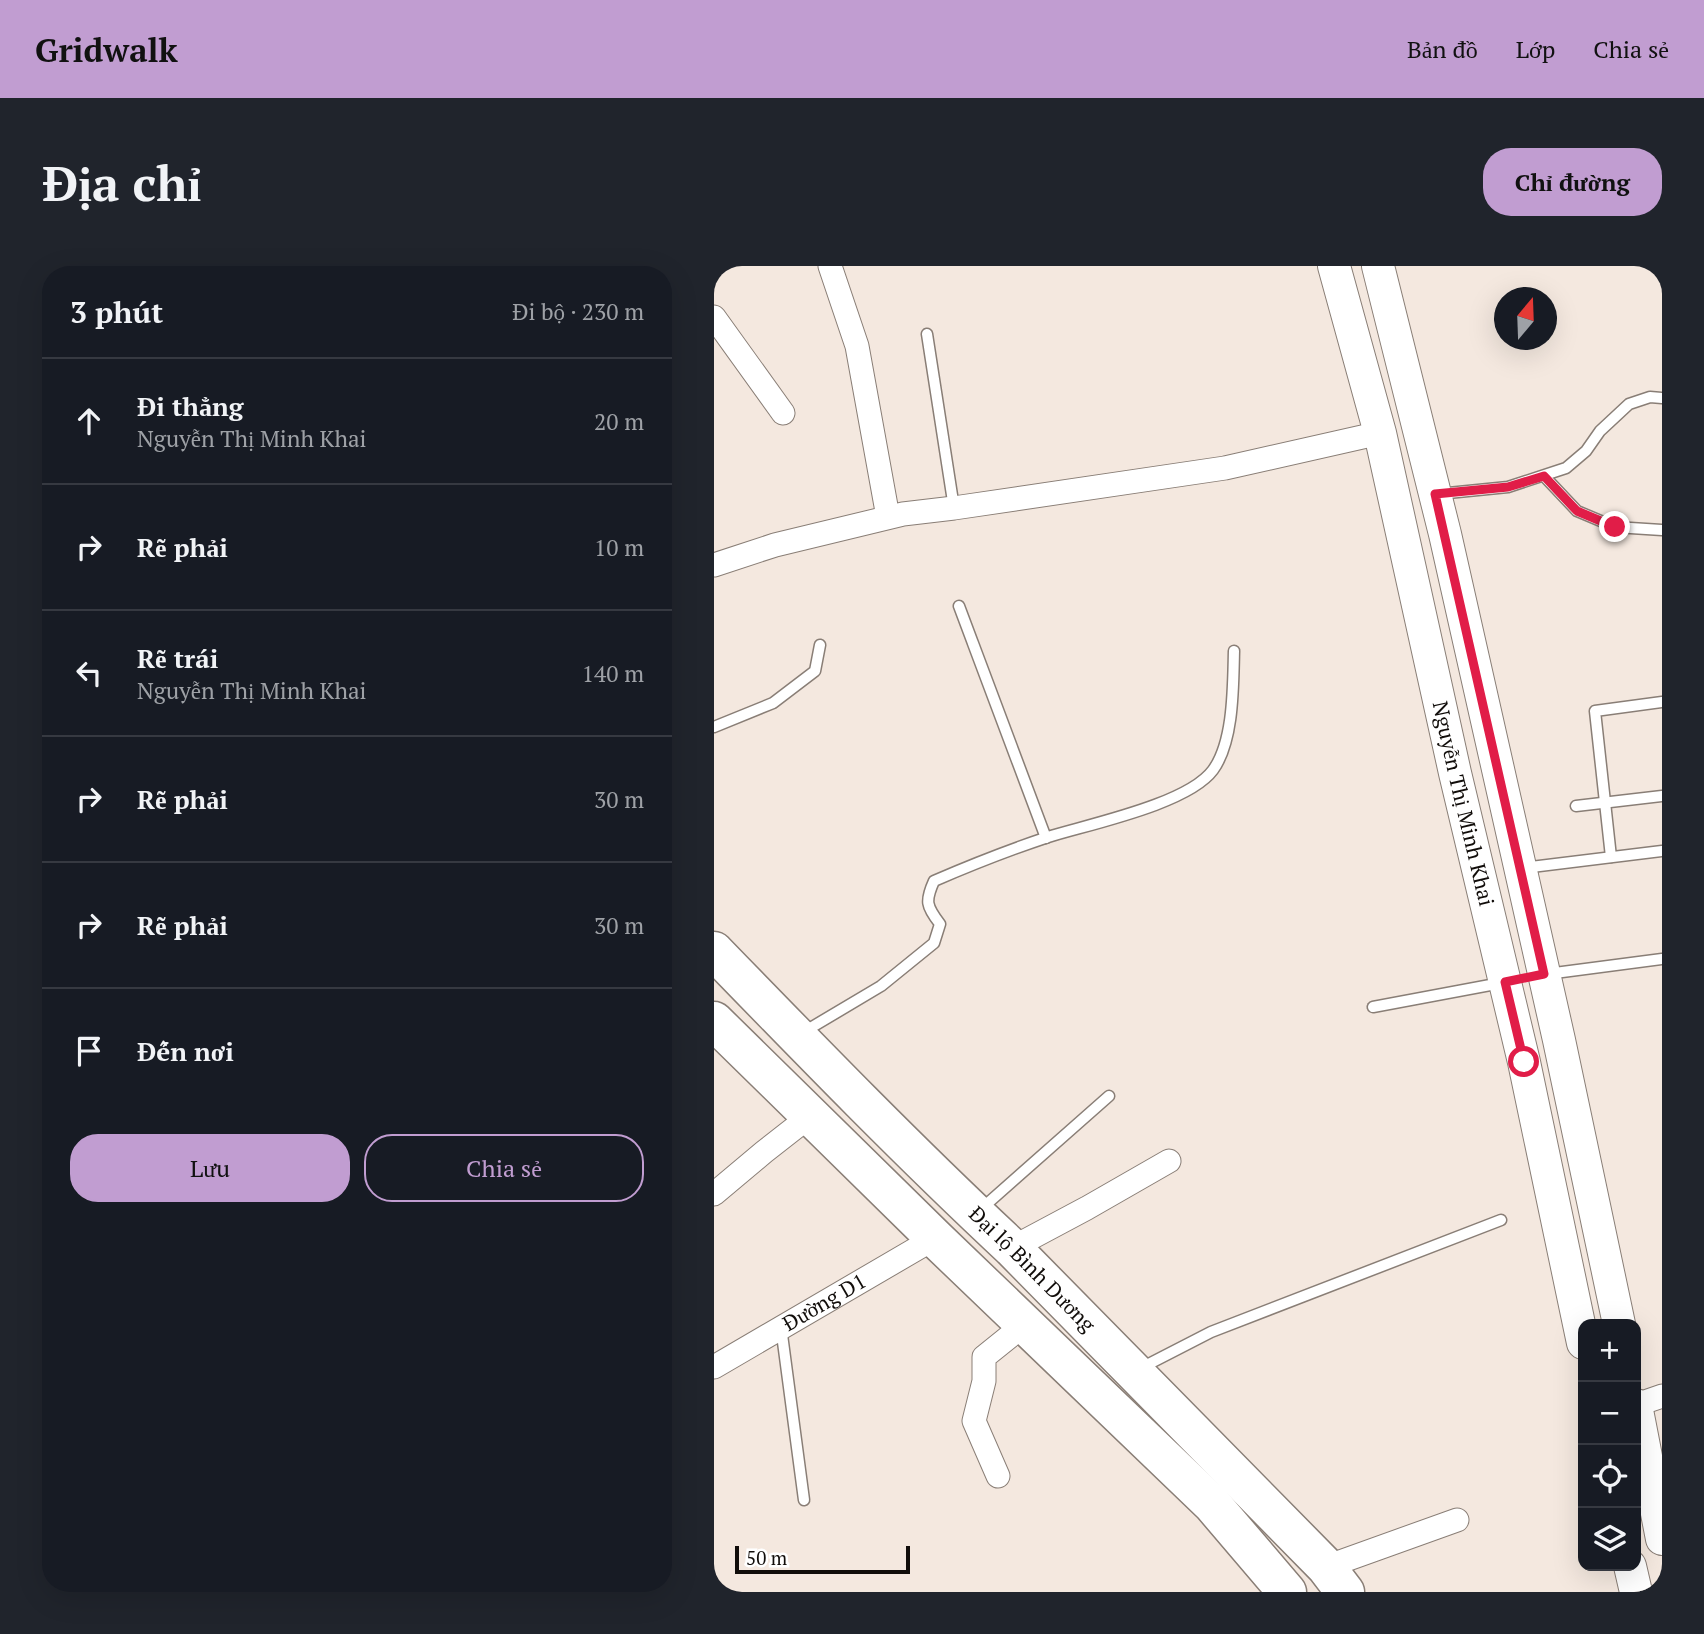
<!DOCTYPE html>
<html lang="vi">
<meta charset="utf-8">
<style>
body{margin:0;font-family:"PT Serif",serif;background:#20242c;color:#f1f3f6}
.controls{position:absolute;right:21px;bottom:21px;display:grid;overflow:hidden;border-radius:14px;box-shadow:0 7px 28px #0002}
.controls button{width:63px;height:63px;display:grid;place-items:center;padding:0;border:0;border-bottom:2px solid #363941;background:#171b24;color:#f1f3f6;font:35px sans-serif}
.compass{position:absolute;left:780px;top:21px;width:63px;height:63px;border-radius:50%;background:#171b24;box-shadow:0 7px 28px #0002;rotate:19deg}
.scale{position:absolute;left:21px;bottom:18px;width:175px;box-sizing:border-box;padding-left:7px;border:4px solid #110d0a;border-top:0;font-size:19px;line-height:24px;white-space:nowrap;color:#110d0a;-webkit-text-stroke:5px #fff;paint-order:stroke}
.stop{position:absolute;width:21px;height:21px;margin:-16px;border:5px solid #e11d48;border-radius:50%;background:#fff}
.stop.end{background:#e11d48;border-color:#fff;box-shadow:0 2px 7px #0008}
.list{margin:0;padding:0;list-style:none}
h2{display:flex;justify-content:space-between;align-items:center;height:91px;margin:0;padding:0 28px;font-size:30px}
h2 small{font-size:23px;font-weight:400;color:#9ea1a6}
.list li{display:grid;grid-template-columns:46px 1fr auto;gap:21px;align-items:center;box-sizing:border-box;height:126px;padding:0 28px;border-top:2px solid #363941}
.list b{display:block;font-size:26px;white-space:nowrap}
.list p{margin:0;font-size:23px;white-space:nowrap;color:#9ea1a6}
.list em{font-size:23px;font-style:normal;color:#9ea1a6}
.actions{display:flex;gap:14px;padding:21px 28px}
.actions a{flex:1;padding:16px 0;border:2px solid #c19dd1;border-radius:28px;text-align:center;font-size:24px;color:#c19dd1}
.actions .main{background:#c19dd1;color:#111}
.icon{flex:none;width:38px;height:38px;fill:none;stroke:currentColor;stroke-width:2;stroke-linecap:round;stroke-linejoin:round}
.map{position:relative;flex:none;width:948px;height:1326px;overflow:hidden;border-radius:28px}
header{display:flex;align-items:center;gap:42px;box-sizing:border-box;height:98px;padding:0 35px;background:#c19dd1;color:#111}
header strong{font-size:33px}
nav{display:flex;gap:38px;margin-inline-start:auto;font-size:24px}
.intro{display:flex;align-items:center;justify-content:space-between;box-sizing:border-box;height:168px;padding:0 42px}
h1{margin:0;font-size:49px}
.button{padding:18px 32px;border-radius:28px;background:#c19dd1;color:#111;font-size:24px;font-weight:700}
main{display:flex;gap:42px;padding:0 42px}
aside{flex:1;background:#171b24;border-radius:28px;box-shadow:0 7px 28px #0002}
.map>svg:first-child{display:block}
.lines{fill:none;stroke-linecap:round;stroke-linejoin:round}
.lane-casing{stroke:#897e76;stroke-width:13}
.street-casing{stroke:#897e76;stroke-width:25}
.secondary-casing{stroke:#897e76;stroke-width:34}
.highway-casing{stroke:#897e76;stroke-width:41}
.lane{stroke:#fff;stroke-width:10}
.street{stroke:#fff;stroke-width:23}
.secondary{stroke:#fff;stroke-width:32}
.highway{stroke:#fff;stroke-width:38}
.route{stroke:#e11d48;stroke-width:9}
.labels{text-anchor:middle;stroke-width:7;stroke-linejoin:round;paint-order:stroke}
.street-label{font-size:21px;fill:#110d0a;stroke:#fff}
</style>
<header>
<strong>Gridwalk</strong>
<nav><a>Bản đồ</a><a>Lớp</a><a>Chia sẻ</a></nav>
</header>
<div class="intro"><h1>Địa chỉ</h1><a class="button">Chỉ đường</a></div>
<main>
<aside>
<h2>3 phút<small>Đi bộ · 230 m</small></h2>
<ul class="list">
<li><svg class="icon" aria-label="ahead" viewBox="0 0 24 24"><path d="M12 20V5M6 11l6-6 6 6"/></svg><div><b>Đi thẳng</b><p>Nguyễn Thị Minh Khai</p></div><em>20 m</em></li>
<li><svg class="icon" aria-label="right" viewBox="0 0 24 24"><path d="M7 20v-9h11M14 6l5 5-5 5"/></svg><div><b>Rẽ phải</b></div><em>10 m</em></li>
<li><svg class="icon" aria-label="left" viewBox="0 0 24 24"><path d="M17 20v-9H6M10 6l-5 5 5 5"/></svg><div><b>Rẽ trái</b><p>Nguyễn Thị Minh Khai</p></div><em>140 m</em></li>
<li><svg class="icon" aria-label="right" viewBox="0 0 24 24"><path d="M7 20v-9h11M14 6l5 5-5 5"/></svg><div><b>Rẽ phải</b></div><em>30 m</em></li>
<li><svg class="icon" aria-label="right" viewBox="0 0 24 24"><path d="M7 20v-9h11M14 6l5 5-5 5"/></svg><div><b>Rẽ phải</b></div><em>30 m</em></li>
<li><svg class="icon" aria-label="arrive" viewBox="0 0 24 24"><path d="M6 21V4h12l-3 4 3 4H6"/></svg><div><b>Đến nơi</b></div></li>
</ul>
<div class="actions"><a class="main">Lưu</a><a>Chia sẻ</a></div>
</aside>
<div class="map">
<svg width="948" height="1326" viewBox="0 0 948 1326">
<rect width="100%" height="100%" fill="#f4e8df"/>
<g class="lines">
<g class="lane-casing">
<g id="lane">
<path d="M213,68L240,242"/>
<path d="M830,210L863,245L901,261L948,264"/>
<path d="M724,228L794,221L852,202L872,185L886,165L915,138L936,131L948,132"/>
<path d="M245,340L332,572"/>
<path d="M0,461L59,437L101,405L106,379"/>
<path d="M862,540L948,530"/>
<path d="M897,591L881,445L948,436"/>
<path d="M809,602L948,585"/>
<path d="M833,708L948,693"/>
<path d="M659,741L787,717"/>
<path d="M88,767L167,720L220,677L226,658C212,640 211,635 220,615C257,599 295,584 334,571C376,558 474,538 499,504C520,475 519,420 520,385"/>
<path d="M266,944L395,830"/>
<path d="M67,1061L90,1234"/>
<path d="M425,1103L497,1066L787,954"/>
</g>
</g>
<g class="street-casing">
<g id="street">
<path d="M116,0L143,80L174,251"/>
<path d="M0,51L69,147"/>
<path d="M0,299L61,279L189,248L240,242L511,202L666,167"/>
<path d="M0,928L50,886L96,850"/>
<path d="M298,982L373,942L455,895"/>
<path id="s1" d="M0,1101L221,972"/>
<path d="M922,1139L948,1130"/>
<path d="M284,1210L260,1155L270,1115V1091L311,1058"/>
<path d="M612,1301L743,1254"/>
</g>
</g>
<g class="secondary-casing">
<g id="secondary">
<path id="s2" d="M620,0L666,167L741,507L810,796L869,1077"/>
<path d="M664,0L731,268L845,774L905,1058"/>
<path d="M922,1139L948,1273"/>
<path d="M916,1300L922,1326"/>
</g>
</g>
<g class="highway-casing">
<g id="highway">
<path id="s3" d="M0,685C98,786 195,886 298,982L612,1301L631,1326"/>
<path d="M0,755L221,972L498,1238L573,1326"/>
</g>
</g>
<use href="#lane" class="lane"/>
<use href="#street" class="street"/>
<use href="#secondary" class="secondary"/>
<use href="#highway" class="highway"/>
</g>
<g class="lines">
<path class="route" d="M810,796L791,716L830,708L721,228L794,221L830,210L863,245L901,261"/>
</g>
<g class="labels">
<g class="street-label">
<text dy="7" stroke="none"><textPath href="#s2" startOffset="553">Nguyễn Thị Minh Khai</textPath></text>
<text dy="7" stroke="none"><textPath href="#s3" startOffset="450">Đại lộ Bình Dương</textPath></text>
<text dy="7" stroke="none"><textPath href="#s1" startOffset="128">Đường D1</textPath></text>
</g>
</g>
</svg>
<div class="controls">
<button>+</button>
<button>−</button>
<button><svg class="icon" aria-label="locate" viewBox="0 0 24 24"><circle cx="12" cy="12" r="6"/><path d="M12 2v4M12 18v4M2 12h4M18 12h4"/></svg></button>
<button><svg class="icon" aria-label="layers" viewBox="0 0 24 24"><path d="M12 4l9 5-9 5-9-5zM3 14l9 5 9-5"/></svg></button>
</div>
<svg class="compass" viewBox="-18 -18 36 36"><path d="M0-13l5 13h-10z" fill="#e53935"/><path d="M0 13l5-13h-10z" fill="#9ea1a6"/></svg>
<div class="scale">50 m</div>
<div class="stop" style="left:810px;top:796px"></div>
<div class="stop end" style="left:901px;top:261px"></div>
</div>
</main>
